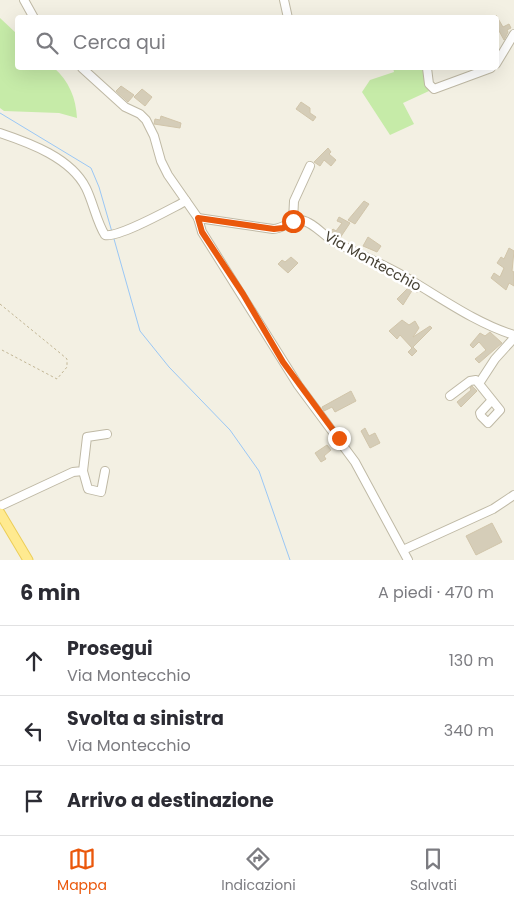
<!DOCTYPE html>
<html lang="it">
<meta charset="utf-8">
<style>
body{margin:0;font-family:Poppins,sans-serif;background:#f2f2f3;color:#2b2b33}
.stop{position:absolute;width:15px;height:15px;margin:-11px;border:4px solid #ea580c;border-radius:50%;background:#fff}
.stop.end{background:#ea580c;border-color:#fff;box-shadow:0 1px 5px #0008}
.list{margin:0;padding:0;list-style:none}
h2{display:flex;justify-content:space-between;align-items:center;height:65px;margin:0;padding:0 20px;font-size:21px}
h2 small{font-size:16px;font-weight:400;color:#7c7c81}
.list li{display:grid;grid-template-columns:32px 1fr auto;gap:15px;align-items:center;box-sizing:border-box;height:70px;padding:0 20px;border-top:1px solid #e1e1e2}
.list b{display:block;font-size:19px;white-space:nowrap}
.list p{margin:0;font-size:16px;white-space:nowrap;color:#7c7c81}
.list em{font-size:16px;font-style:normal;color:#7c7c81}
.icon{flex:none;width:28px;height:28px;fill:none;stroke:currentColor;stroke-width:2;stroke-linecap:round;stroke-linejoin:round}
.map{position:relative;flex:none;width:514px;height:560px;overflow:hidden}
.search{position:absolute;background:#fff;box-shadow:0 5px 20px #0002;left:15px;right:15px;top:15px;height:55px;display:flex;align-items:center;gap:12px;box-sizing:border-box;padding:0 18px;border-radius:5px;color:#7c7c81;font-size:19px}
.sheet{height:275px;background:#fff}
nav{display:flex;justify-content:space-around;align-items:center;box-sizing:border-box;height:70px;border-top:1px solid #e1e1e2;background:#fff;font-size:14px;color:#7c7c81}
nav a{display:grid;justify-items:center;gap:2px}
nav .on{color:#ea580c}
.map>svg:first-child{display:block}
.green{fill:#c6eba8}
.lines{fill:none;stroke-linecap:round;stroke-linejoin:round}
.stream{stroke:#9ac7f5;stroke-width:1}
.building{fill:#d5cdb8;stroke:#d1c5aa}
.minor-casing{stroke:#bfb9a5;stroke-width:10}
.major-casing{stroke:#ecce58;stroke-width:11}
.path{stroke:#c2b695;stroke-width:1;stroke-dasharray:2.5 2.5;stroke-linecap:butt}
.minor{stroke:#fff;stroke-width:8}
.major{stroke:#ffea90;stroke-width:9}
.route{stroke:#ea580c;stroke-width:6}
.labels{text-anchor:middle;stroke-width:5;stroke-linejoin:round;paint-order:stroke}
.street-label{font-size:14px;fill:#454033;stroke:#fff}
</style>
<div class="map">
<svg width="514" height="560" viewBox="0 0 514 560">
<rect width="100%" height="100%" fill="#f3f0e3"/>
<g class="green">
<path d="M0,18L17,34L18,68H54C69,81 76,98 77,118L59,113L4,111L0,108Z"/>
<path d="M393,68H424L429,91L403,103L414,124L390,135L362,92L370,80L394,72Z"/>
</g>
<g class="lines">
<g class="stream">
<path d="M0,113L91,168L99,187L112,232"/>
<path d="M114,239L140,331L169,367L230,430L259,471L290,560"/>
</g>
</g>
<g class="building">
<path d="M496,15L503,27L509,24L511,28L507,30L508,32L504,40L498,29L496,30Z"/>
<path d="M121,86L134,95L128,102L116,91Z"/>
<path d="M142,89L152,97L145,106L134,97Z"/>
<path d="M301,102L310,108V113L316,117L313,121L296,109Z"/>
<path d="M161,116L181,123L180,128L154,124L155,119L160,120Z"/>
<path d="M328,148L331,152L329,154L336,160L331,166L324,160L320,166L314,162Z"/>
<path d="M364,201L369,204L355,224L348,220Z"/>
<path d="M339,217L350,223L340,238L330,232L333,229L336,231L342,223L337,221Z"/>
<path d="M368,237L381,246L377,252L363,246Z"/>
<path d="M509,248L514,251L512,271L514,272V286L509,283L506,290L491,278L494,273L500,277L504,268L497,263L501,257L504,259Z"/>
<path d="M291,257L298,263L288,273L278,264L282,260L285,262Z"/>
<path d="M410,286L418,291L417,293L413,289L403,305L397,299Z"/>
<path d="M402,320L409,325L415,321L419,328L413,337L430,326L432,328L413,347L417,351L412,356L408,352L412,348L400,335L397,339L389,331Z"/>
<path d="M490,332L502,343L479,363L475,359L486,350L479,342L473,348L470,345L480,333L485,336Z"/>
<path d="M472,386L477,391L461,407L457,402L471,390L470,388Z"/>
<path d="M351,391L356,401L335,412L332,407L324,411L322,407Z"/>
<path d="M365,428L369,436L375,433L380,443L370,448L361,431Z"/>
<path d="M327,445L331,450L324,456L326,459L321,462L315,453Z"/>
<path d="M492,523L502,542L476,555L466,536Z"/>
</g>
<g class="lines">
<g class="minor-casing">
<g id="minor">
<path d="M24,0L34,18"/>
<path d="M284,0L288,18"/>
<path d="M496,64L514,34"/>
<path d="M82,68L125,107L140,114L146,120L154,136L161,161L168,175L198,218L202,232L298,385L355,462L408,560"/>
<path d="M427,68L429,84L434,89L491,68"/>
<path d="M0,133C30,143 71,158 86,188C93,202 97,223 105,235C119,238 170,209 186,201"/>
<path d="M198,218L273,229C284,229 292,218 301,220C313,222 323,235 333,241C359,255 387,265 412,281C444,300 478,324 514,335"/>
<path d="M293,221L294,201L310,166"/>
<path d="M480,382L495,359L514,338"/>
<path d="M450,396L470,381L476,380L500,410L488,423L481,416L480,413L492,400"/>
<path d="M83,471L88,489L101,492L105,471"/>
<path d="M0,506L73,472L83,471L87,437L107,434"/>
<path d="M403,550L493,509L514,495"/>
</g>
</g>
<g class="major-casing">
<path id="major" d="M0,513L28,560"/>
</g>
<path class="path" d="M0,304L60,353L67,359V367L57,379L0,349"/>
<use href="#minor" class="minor"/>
<use href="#major" class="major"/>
</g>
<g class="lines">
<path class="route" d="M293,221L283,228L274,229L198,218L202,232L243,294L283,362L339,438"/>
</g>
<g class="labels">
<g class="street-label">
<text transform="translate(373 261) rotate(29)" y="5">Via Montecchio</text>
</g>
</g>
</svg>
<div class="stop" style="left:293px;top:221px"></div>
<div class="stop end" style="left:339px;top:438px"></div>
<div class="search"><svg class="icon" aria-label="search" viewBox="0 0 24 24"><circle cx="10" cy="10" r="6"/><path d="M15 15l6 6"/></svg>Cerca qui</div>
</div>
<section class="sheet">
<h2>6 min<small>A piedi · 470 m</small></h2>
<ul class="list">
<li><svg class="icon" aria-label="ahead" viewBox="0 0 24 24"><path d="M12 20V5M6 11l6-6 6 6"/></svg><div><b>Prosegui</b><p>Via Montecchio</p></div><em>130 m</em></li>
<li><svg class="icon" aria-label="left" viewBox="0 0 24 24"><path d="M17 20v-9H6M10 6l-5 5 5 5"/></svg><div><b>Svolta a sinistra</b><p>Via Montecchio</p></div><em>340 m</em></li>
<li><svg class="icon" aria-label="arrive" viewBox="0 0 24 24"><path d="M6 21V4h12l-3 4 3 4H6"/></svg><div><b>Arrivo a destinazione</b></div></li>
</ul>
</section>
<nav>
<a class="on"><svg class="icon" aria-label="map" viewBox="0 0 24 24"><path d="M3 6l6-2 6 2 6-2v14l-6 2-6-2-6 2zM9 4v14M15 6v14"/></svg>Mappa</a>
<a><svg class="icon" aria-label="directions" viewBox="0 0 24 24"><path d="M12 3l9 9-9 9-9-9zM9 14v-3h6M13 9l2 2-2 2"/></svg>Indicazioni</a>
<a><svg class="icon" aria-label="saved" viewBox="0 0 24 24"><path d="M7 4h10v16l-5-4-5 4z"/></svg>Salvati</a>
</nav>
